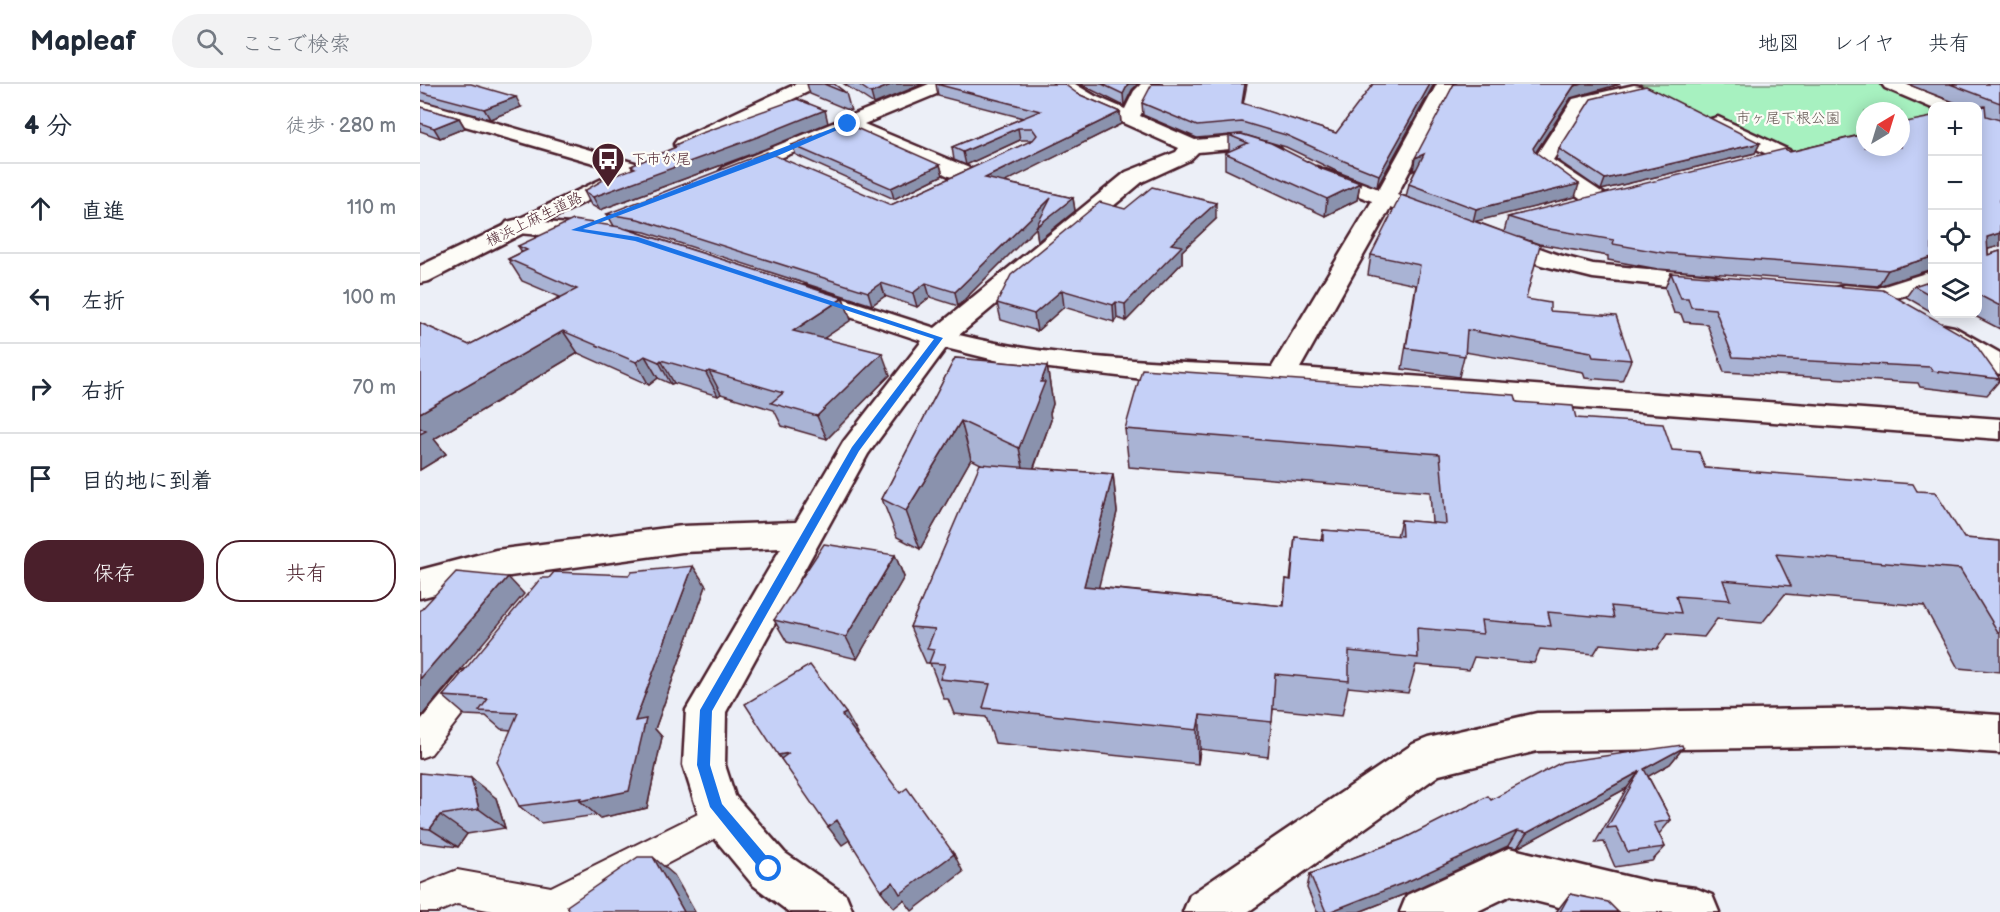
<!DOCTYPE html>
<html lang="ja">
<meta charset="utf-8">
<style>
body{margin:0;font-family:"Balsamiq Sans","Klee One",sans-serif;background:#f2f2f3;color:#1f2937}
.controls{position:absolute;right:18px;top:18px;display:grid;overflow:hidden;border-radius:12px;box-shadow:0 3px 15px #0003}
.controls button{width:54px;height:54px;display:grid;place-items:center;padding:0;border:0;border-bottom:2px solid #e0e1e3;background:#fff;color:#1f2937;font:30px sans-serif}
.compass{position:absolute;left:1436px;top:18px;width:54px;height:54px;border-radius:50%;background:#fff;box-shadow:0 3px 15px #0003;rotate:38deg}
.stop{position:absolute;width:18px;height:18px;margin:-14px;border:4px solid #1a73e8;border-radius:50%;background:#fff}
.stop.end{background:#1a73e8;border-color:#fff;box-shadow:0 2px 6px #0008}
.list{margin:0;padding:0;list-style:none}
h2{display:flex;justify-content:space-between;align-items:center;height:78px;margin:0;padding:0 24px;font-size:26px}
h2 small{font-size:20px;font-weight:400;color:#747a83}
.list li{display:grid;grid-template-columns:39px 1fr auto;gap:18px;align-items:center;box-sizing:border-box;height:90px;padding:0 24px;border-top:2px solid #e0e1e3}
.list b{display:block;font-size:22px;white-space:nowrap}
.list em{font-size:20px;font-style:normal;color:#747a83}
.actions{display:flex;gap:12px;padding:18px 24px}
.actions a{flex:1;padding:14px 0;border:2px solid #4a1f2b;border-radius:24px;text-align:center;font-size:21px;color:#4a1f2b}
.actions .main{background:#4a1f2b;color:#fff}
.icon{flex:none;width:33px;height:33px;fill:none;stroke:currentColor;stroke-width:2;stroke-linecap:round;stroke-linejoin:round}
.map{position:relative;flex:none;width:1580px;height:828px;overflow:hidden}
header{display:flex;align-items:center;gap:36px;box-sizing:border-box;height:84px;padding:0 30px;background:#fff;border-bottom:2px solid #e0e1e3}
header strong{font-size:28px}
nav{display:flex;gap:33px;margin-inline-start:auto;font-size:21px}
.search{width:420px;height:54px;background:#f2f2f3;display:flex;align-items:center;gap:15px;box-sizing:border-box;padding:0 21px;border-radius:33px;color:#747a83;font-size:22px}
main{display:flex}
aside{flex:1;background:#fff}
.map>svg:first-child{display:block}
.green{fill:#a7f1c0;stroke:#788876;stroke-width:1.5}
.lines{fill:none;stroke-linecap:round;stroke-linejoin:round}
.service-casing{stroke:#4a1f2b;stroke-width:4}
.minor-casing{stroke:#4a1f2b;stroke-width:5}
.primary-casing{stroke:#4a1f2b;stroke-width:5}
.service{fill:#fdfcf7;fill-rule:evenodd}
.minor{fill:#fdfcf7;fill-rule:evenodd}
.primary{fill:#fdfcf7;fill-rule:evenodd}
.wall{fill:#a9b3d4;stroke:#4a1f2b;stroke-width:1.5}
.shaded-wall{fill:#8a92ad;stroke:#4a1f2b;stroke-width:1.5}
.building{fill:#c5d0f7;stroke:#4a1f2b;stroke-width:1.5}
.route{fill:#1a73e8}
.labels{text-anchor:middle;stroke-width:4.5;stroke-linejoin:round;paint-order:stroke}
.far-park-label{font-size:15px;fill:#615450;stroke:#fdfcf7}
.far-poi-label{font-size:15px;fill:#4a1f2b;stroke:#fdfcf7;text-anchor:start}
.far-street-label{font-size:15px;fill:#4a1f2b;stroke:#fdfcf7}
</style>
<header>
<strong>Mapleaf</strong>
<div class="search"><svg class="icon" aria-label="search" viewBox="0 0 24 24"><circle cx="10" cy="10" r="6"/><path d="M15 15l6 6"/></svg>ここで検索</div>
<nav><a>地図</a><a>レイヤ</a><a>共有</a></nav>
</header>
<main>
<aside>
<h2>4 分<small>徒歩 · 280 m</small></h2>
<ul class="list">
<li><svg class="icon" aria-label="ahead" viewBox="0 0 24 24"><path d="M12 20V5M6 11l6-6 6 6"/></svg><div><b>直進</b></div><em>110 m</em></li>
<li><svg class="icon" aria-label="left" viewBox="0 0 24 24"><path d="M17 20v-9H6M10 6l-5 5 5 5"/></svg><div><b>左折</b></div><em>100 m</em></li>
<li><svg class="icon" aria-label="right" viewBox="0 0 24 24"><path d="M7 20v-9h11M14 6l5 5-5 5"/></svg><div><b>右折</b></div><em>70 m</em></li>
<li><svg class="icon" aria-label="arrive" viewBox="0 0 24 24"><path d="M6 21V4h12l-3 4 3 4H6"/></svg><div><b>目的地に到着</b></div></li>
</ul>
<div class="actions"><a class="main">保存</a><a>共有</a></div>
</aside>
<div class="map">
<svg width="1580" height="828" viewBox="0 0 1580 828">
<rect width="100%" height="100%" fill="#eceff7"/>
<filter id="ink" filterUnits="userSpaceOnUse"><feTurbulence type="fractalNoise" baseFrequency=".0167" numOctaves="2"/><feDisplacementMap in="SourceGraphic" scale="12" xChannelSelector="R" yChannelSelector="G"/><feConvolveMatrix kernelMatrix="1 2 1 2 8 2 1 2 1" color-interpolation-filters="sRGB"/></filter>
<g filter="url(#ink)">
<path class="green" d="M1220,0H1471L1512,22V33L1481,41V27H1445V50L1362,70Z"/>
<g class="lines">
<g class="service-casing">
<g id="service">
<path d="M52,584L62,587L66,596L62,605L11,670L0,674V637L42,587Z"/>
<path d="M304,717L315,722L320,733L315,744L155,828H78L37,820L18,828H0V801L37,786L131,803Z"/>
</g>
</g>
<g class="minor-casing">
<g id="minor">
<path d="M509,0H534L531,4L444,40L554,86L557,91L554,96L546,97L538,96L427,47L318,91L311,93L304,91L300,87L304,83Z"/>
<path d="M634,0H655L675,12L705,25L714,7L721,0H741L731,10L720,32L775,56L822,52L860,64L863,68L860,72L853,74L821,64L778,68L770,76L722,98L539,251C641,276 748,278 852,283L952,117L890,93L886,89L890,85L897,83L959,105L1017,0H1035L977,111L1028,130L1031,135L1028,140L1020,142L970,124L880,284L1580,335V355L861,301L723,295L587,279L526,264L448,370L306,628L305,681L315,712L365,769L426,811L433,828H369L333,801L281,738L263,681L266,626L361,464L262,468L76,494L0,514V486L76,466L262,442L376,438L424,357L502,257L376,215L372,210L376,205L385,202L394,205L515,244L706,88L756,68L759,64L661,20Z"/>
<path d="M1462,0H1486L1530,18L1532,22L1512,24L1465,4Z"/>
<path d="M1214,1L1220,2L1223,6L1220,10L1167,23L1133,76L1186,111L1189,116L1186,121L1178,123L1170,121L1115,82L1112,78L1153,15Z"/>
<path d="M0,17L222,81L226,85L222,89L215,91L208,89L0,29Z"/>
<path d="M1298,33L1369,66L1372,70L1369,74H1355L1291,43L1288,39L1291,35Z"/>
<path d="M95,136L178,142L186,144L190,149L186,154L178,156L87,148L83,143L87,138Z"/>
<path d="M1077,149L1139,171L1173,180L1292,191L1301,194L1305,199L1301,204L1292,207L1173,194L1121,181L1069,161L1065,156L1069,151Z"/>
<path d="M1512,187V202C1475,215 1455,224 1415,214L1411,209L1415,204L1424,201L1458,204Z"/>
<path d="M1524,241L1534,243L1580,269V290L1570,287L1514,255L1511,249L1514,243Z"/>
<path d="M1470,624L1580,631V669L1470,662L1117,667L1019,691L828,828H763L770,811L993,660L1008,654L1117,629Z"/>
<path d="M1089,764L1230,798L1275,804L1292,811L1299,828H1159L1091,811L1056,828H980L987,811Z"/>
</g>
</g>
<g class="primary-casing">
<g id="primary">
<path d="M376,0H399L396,4L271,64H257L254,60L257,56Z"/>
<path d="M205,84L212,86L216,90L212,94L9,197L0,199V182Z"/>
</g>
</g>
<use href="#service" class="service"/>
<use href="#minor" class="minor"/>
<use href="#primary" class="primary"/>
</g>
<g class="wall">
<path d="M0,0L101,23L70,35L0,16Z"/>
<path d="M387,0H414L426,9L431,27L390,10Z"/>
<path d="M424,0H503L454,20Z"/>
<path d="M516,0L658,10L700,28L701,40L584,98L653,114L655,127L618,157L616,143L538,222L510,213L497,223L465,212L452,221L225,148L207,145L423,214L431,236L404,254L470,291L407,355L362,342L354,326L301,310L298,312L254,299L251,300L238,294L229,301L158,269L14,355L26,370L0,386V239L49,261L140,213L102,197L88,175L102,168L98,162L194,142L187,130L471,121L613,56H600L546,81L534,76L532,63L603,34L518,12Z"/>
<path d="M660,0H718L712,6L704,22Z"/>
<path d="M1014,0L957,103L918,88L866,63L822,50L777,54L723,31L722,19L823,20L916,49Z"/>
<path d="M1034,0H1200L1151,14L1116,69L1155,113L1055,137L1084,148L1088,133L1370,68L1512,33V185L1458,202L1238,185L1188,176V172L1119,160L1099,153L1106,215L1130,227L1211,276L1202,297L1165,294L1163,288L1045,268L1039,293L982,285L996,201L948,191L951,171L986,113L989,100L996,85L993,87Z"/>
<path d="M1487,0H1580V162L1568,165V171L1580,167V245L1551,230H1557V22H1544Z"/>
<path d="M0,23L39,34L45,44L20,54L0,47Z"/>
<path d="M408,39L345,65L180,126L171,121L164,107L213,85L211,82L254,64L253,62Z"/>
<path d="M809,51L940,99L937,116L905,132L805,85V69L809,67Z"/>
<path d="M1340,59L1335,69L1181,106L1136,75L1139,65Z"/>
<path d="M372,61L520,81L523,91L474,115L376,71Z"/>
<path d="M705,125L796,135L762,167V179L706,237L697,234L694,238L644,223L617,247L581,236L577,219Z"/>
<path d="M1251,189L1580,295V296L1567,311L1500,303L1498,299L1304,288L1287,240L1264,238L1261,230L1254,229L1245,204Z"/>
<path d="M1512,197V224L1510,227L1486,213L1494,202H1509Z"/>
<path d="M535,274L627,282L633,320L630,329L631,336L614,384L693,390L697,428L678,503L863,522L866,495L870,496L875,453L901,456L903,446L977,452L981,436L1012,439L1010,408L709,383L705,345L1097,318L1156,334L1252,366L1285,384L1497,407L1544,454L1580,457V588L1538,584L1504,522L1365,510L1342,539L1297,535L1284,553L1247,550L1237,565L1180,560L1174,570L1120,565L1114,579L1054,573L1049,586L996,581L988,609L928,603L922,632L853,625L848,673L780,665L778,680L575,659L566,633L534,630L528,615H524L510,579H506L490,543L561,380L551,375L500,465L477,453L462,415Z"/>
<path d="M475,471L484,493L437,575L367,558L354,536Z"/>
<path d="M129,494L286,502L235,645L242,653L227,724L180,734L176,731L121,739L99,722L91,646L81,645L66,632L45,631L23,612Z"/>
<path d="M1263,664L1250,680L1228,692L1251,736L1239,750L1245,763L1232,777L1195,783L1184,758L1175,759L1207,704L1097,764L1088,762L985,810L939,828H897L887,804L890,790L983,755L1071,716Z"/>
<path d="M0,689L76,714L85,744L47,750L38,763L0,758Z"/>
<path d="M1150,810L1198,828H1136Z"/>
</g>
<g class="shaded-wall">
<path d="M473,0H503L454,20L451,9Z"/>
<path d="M708,0H718L712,6L704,22L703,10Z"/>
<path d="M825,0H827L821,31L822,19Z"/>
<path d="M1010,0H1014L957,103L959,91Z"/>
<path d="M1163,0H1200L1151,14L1110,77L1113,64L1154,2Z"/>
<path d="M96,13L101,23L70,35L64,25Z"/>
<path d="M405,26L408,39L345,65L180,126L173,113Z"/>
<path d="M700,28L701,40L567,107L565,94Z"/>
<path d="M39,34L45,44L20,54L14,44Z"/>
<path d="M598,44L600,56L546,81L543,68Z"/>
<path d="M1340,59L1335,69L1181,106L1185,95Z"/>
<path d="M1004,70L1002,82L993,87L995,74Z"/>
<path d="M520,81L523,91L474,115L471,104Z"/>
<path d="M940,99L937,116L905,132L907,115Z"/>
<path d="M1159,100L1155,113L1053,138L1056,125Z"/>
<path d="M631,114L633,127L538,222L535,208Z"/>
<path d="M653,114L655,127L618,157L616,143Z"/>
<path d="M796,119V135L762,167V179L706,237L705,220L751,160Z"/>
<path d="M1580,149V162L1557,168L1567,153Z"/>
<path d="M1512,173V185L1458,202L1468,186Z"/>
<path d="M461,199L465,212L452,221L448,208Z"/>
<path d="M506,199L510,213L497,223L493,209Z"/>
<path d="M642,206L644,223L617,247L614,230Z"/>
<path d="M423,214L431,236L382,269L373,247Z"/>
<path d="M696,218L697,234L694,238L693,221Z"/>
<path d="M143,247L158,269L14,355L26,370L0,386V329Z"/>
<path d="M462,269L470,291L407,355L397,332Z"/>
<path d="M225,272L238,294L229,301L216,278Z"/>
<path d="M241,276L254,299L251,300L239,278Z"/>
<path d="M627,282L633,320L630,329L631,336L607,402L599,364L621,298Z"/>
<path d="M289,287L301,310L298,312L286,289Z"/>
<path d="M541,337L551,375L500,465L486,427Z"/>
<path d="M693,390L697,428L670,539L664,502Z"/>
<path d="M475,471L484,493L437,575L426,553Z"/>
<path d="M273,482L286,502L235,645L242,653L227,724L180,734L160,717L215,637Z"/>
<path d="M88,493L104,510L0,634V595Z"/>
<path d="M426,629L438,650L434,652L422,631Z"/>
<path d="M780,631V665L778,680L777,646Z"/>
<path d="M1263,664L1250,680L1213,701L1224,685Z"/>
<path d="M369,669L373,691L358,671Z"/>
<path d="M1219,688L1207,704L1097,764L1107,749Z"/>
<path d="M51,694L76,714L85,744L59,725Z"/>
<path d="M20,731L47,750L38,763L10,745Z"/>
<path d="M417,736L431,755L422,761L408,743Z"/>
<path d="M1097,747L1088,762L985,810L939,828H909Z"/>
<path d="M534,770L543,788L492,827L484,816L474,824L461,807L473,798Z"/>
<path d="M233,773L254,791L275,828H264Z"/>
</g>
<g class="building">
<path d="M0,0H51L96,13L64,25L0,8Z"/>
<path d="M404,0H414L426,9Z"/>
<path d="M438,0H473L451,9Z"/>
<path d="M516,0H644L658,10L700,28L565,94L653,114L616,143L631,114L535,208L506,199L493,209L461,199L448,208L218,135L187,130L347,68L471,121L613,56L617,51L612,44H598L543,68L532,63L620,27Z"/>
<path d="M682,0H708L703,10Z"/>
<path d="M732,0H825L822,19L916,49L953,0H1010L959,91L919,75L866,51L822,38L777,42L722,19Z"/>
<path d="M1034,0H1163L1154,2L1113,64L1114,67L1159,100L1056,125L989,100L1004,70L995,74Z"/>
<path d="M1530,0H1580V19Z"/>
<path d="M1226,2L1340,59L1185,95L1139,65L1171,15Z"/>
<path d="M377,15L405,26L340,52L173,113L164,107L185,95L215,84L211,82L256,63L253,62L279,50Z"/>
<path d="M1565,22L1566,32L1580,36V149L1567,153L1568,171L1580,167V222L1557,210V23Z"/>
<path d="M0,23L39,34L14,44L0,39Z"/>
<path d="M1512,33V173L1468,186L1244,169L1193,160L1194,156L1124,144L1088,133L1365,65L1370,68L1445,50V63H1481V39Z"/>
<path d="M425,39L520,81L471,104L372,61Z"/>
<path d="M821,50L851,59L902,85L940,99L907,115L805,69L828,59L809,51Z"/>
<path d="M732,103L796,119L751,160L762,162L705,220L696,218L693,221L642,206L614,230L577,219L591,191L680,118L705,125Z"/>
<path d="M981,111L1120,161L1106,215L1130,219V227L1196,232L1211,276L1173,273L1171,268L1047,246L1045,272L986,264L1000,181L951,171Z"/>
<path d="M153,136L200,143L423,214L373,247L462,269L397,332L351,319L363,309L289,287L286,289L241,276L239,278L225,272L216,278L143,247L0,329V239L49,261L157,205L88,175L107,166L98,162Z"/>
<path d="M1251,189L1463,206L1553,257L1580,295L1512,287L1510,283L1313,273L1295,225L1271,223L1268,214H1261Z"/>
<path d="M1506,198L1512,207V212L1494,202Z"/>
<path d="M535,274L627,282L621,298H625L599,364L541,337L486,427L462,415Z"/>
<path d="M722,285L1095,311L1097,318L1153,322L1156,334L1243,340L1252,366L1279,368L1285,384L1493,400L1497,407L1515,408L1544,454L1580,457V548H1578L1540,485L1356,470L1371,502L1303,496L1310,516L1256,512L1261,529L1191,522L1194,534L1128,528L1131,542L1061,536L1063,550L997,544L998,574L929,567V597L855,590L852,638L780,631L777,646L563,624L570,600L520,595L525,580L509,579L514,566L507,565L515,545L490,543L560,380L693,390L664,502L864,522L866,495L871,496L875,453L903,456V446L982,452L981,436L1026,440L1020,370L705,345Z"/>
<path d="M0,344L6,347L0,350Z"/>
<path d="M404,460L475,471L426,553L354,536Z"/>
<path d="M273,482L215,637L226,635L209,707L160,717L161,714L99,722L77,678L98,629L59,627L68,615L23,612L121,494H129L134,488L209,491L211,488Z"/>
<path d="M36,488L88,493L0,595V527Z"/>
<path d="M390,581L426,629L422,631L480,709L487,704L534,770L480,810L473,798L461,807L417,736L408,743L361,675L369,669L358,671L325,620Z"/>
<path d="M1262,661L1263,664L1224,685L1251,736L1234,739L1245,763L1208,768L1196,743L1187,744L1219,688L1107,749L1097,747L991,796L909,828H906L890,790L983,755L1068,712L1071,716L1142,678Z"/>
<path d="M0,689L51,694L59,725L20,731L10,745L0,744Z"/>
<path d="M218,773H233L264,828H150L147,822Z"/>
<path d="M1150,810L1188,818L1198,828H1140Z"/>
</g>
</g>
<path class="route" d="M426,39L431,40L355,73L163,145L218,153L523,254L439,367L292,627L290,681L302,720L354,781L356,785L354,790L349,792L344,790L290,723L277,681L280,626L432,363L514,255L215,157L151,146Z"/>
<defs>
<g id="bus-pin" transform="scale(1.725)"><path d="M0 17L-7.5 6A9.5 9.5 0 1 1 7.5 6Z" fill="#4a1f2b" stroke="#fdfcf7"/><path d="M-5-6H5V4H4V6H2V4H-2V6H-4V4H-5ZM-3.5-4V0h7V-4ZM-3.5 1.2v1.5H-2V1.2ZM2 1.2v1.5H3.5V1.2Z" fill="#fff"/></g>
</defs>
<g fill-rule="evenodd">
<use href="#bus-pin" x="188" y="75"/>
</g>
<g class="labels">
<g class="far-park-label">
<text x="1368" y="39">市ヶ尾下根公園</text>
</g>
<g class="far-poi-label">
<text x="211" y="80">下市が尾</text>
</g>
<g class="far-street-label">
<text transform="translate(114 135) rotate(-26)" y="5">横浜上麻生道路</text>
</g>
</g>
</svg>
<div class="controls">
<button>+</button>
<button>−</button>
<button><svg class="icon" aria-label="locate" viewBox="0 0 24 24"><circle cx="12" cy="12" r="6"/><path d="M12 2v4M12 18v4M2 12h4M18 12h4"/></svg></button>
<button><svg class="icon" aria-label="layers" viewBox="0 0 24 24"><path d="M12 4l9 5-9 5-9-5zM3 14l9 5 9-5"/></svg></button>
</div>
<svg class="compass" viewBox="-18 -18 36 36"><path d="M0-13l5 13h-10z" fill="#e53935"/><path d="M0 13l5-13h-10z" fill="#747a83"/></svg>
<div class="stop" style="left:349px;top:785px"></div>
<div class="stop end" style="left:428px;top:40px"></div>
</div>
</main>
